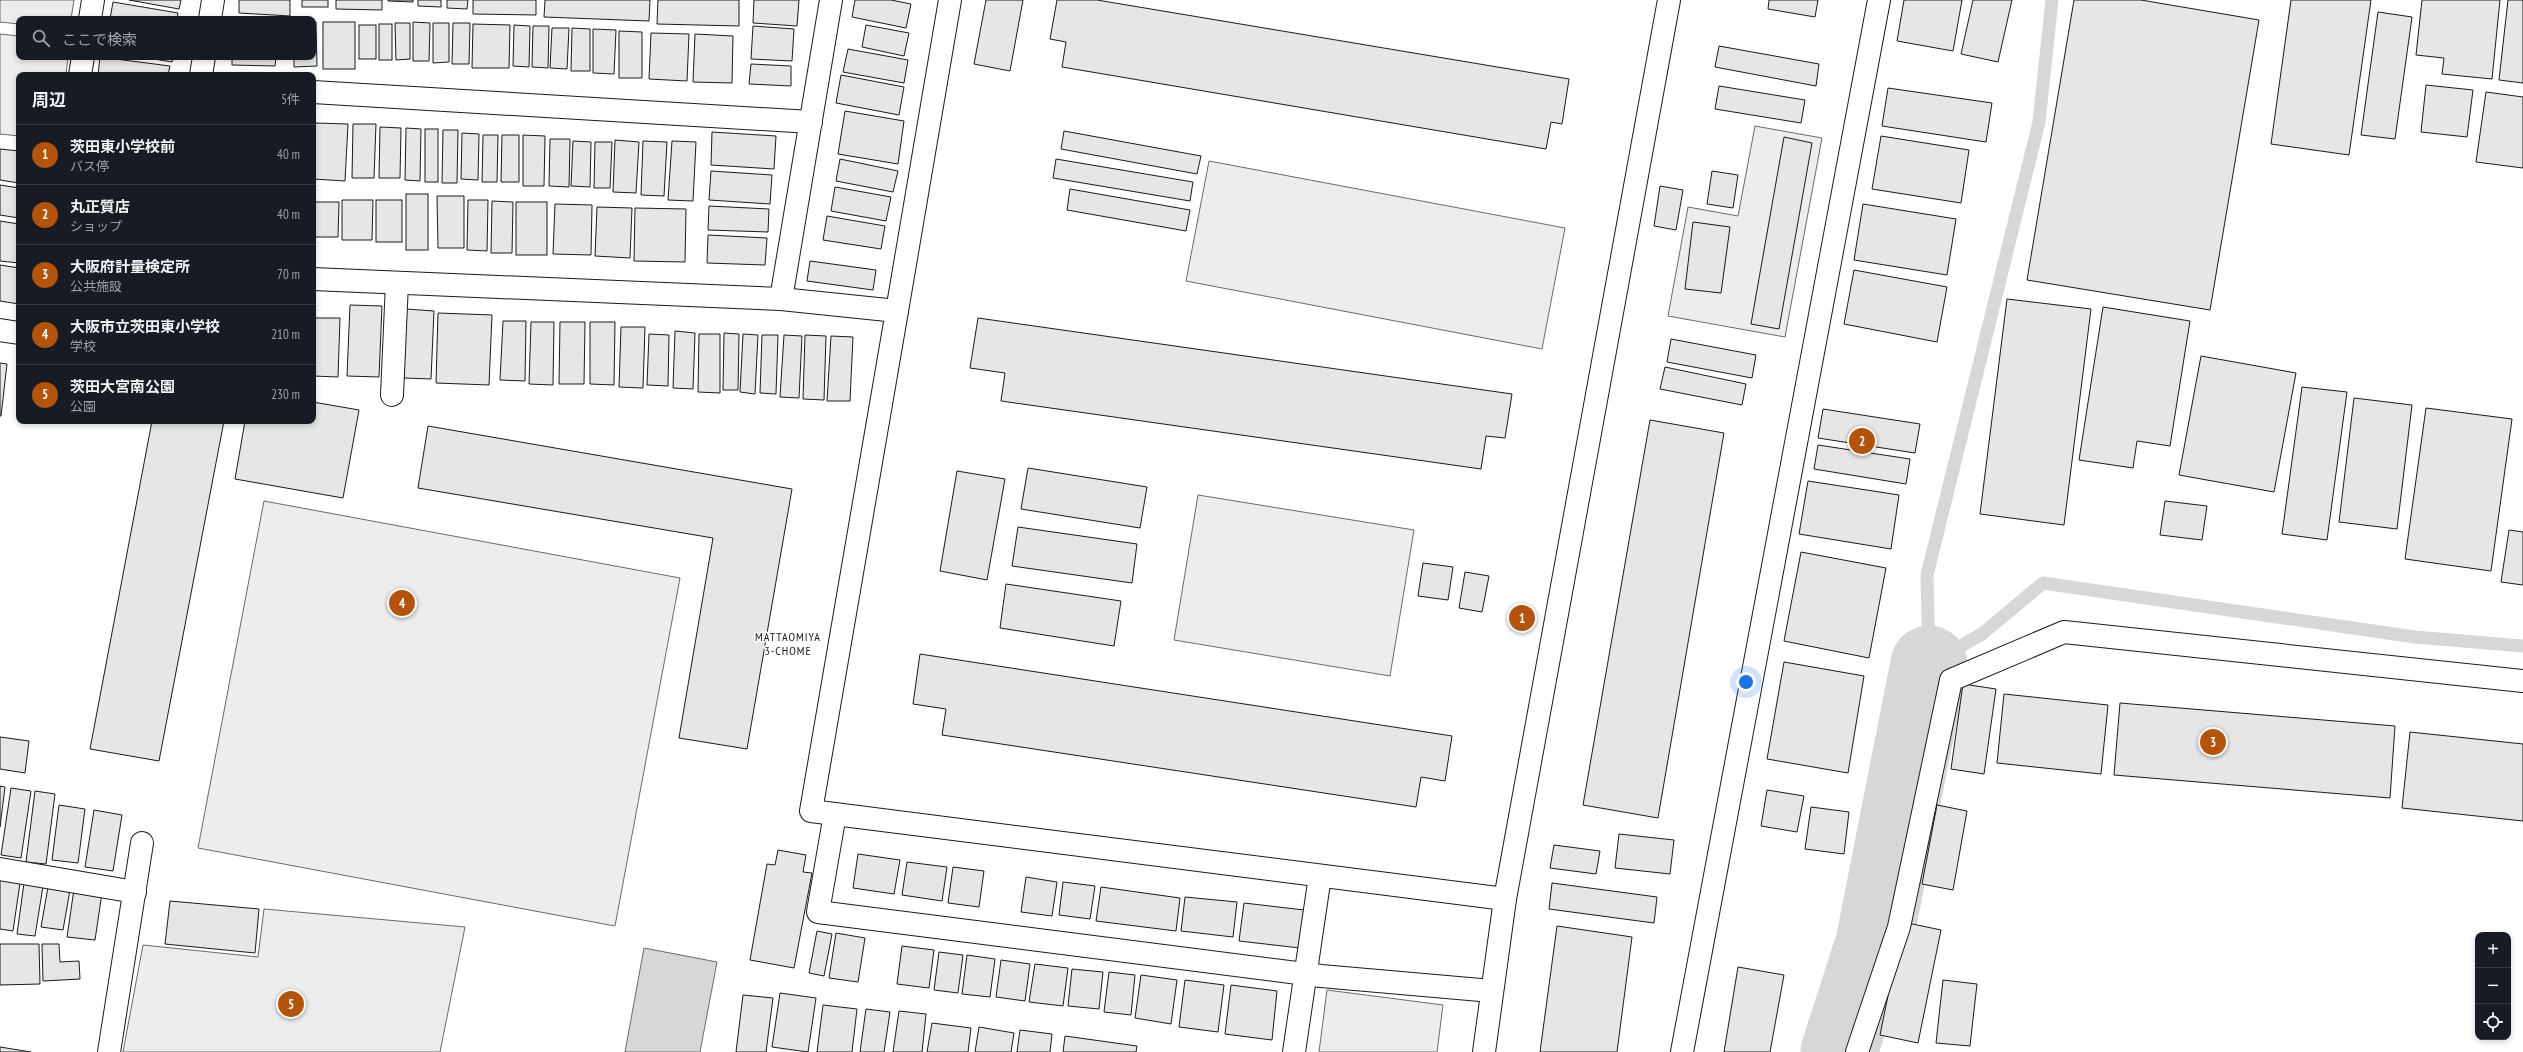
<!DOCTYPE html>
<html lang="ja">
<meta charset="utf-8">
<style>
body{margin:0;font-family:"PT Sans Narrow","Noto Sans JP",sans-serif;background:#20242c;color:#f1f3f6}
.controls{position:absolute;right:12px;bottom:12px;display:grid;overflow:hidden;border-radius:8px;box-shadow:0 2px 6px #0003}
.controls button{width:36px;height:36px;display:grid;place-items:center;padding:0;border:0;border-bottom:1px solid #363941;background:#171b24;color:#f1f3f6;font:20px sans-serif}
.you{position:absolute;left:1746px;top:682px;width:14px;height:14px;margin:-10px;border:3px solid #fff;border-radius:50%;background:#1a73e8;box-shadow:0 0 0 6px #1a73e833}
.badge{display:grid;place-items:center;width:26px;height:26px;border-radius:50%;background:#b45309;color:#fff;font-size:13px;font-weight:700}
.pin{position:absolute;translate:-50% -50%;border:2px solid #fff;box-shadow:0 1px 4px #0006}
.list{margin:0;padding:0;list-style:none}
h2{display:flex;justify-content:space-between;align-items:center;height:52px;margin:0;padding:0 16px;font-size:17px}
h2 small{font-size:13px;font-weight:400;color:#9ea1a6}
.list li{display:grid;grid-template-columns:26px 1fr auto;gap:12px;align-items:center;box-sizing:border-box;height:60px;padding:0 16px;border-top:1px solid #363941}
.list b{display:block;font-size:15px;white-space:nowrap}
.list p{margin:0;font-size:13px;white-space:nowrap;color:#9ea1a6}
.list em{font-size:13px;font-style:normal;color:#9ea1a6}
.icon{flex:none;width:22px;height:22px;fill:none;stroke:currentColor;stroke-width:2;stroke-linecap:round;stroke-linejoin:round}
.map{position:relative;flex:none;width:2523px;height:1052px;overflow:hidden}
.search{position:absolute;background:#171b24;box-shadow:0 2px 6px #0003;left:16px;top:16px;width:300px;height:44px;display:flex;align-items:center;gap:10px;box-sizing:border-box;padding:0 14px;border-radius:8px;color:#9ea1a6;font-size:15px}
.panel{position:absolute;background:#171b24;box-shadow:0 2px 6px #0003;left:16px;top:72px;width:300px;height:352px;border-radius:8px}
.map>svg:first-child{display:block}
.built{fill:#ededed;stroke:#6a6a6a}
.water{fill:#d7d7d7;stroke:#6a6a6a}
.lines{fill:none;stroke-linecap:round;stroke-linejoin:round}
.stream{stroke:#d7d7d7;stroke-width:13}
.river{stroke:#d7d7d7;stroke-width:77}
.building{fill:#e6e6e6;stroke:#1a1a1a}
.minor-casing{stroke:#1a1a1a;stroke-width:24}
.minor{stroke:#fff;stroke-width:22}
.labels{text-anchor:middle;stroke-width:3;stroke-linejoin:round;paint-order:stroke}
.neighbourhood-label{font-size:12px;letter-spacing:1px;fill:#1a1a1a;stroke:#fff}
</style>
<div class="map">
<svg width="2523" height="1052" viewBox="0 0 2523 1052">
<rect width="100%" height="100%" fill="#fff"/>
<g class="built">
<path d="M0,0H74L71,19H19V24L0,22Z"/>
<path d="M0,34L19,36V57H68L66,75H19V136L0,134Z"/>
<path d="M1755,126L1822,138L1785,337L1668,316L1688,207L1738,216Z"/>
<path d="M1209,161L1565,228L1542,349L1186,281Z"/>
<path d="M1198,495L1414,530L1390,676L1174,640Z"/>
<path d="M264,501L680,578L615,926L198,848Z"/>
<path d="M264,909L465,927L440,1052H123L143,945L258,957Z"/>
<path d="M1327,990L1443,1005L1437,1052H1319Z"/>
</g>
<path class="water" d="M644,948L717,962L700,1052H625Z"/>
<g class="lines">
<path class="stream" d="M2052,0L2039,122L1927,575L1929,664L1982,634L2043,583L2415,637L2523,646"/>
<path class="river" d="M1839,1052L1874,943L1929,664"/>
</g>
<g class="building">
<path d="M129,0H181L179,9Z"/>
<path d="M239,0H290V16L239,13Z"/>
<rect x="302" y="0" width="26" height="7"/>
<path d="M336,0H382V10L336,9Z"/>
<path d="M388,0H413V2L388,1Z"/>
<path d="M418,0H441V7L418,6Z"/>
<path d="M447,0H468L467,9L447,8Z"/>
<path d="M473,0H536V15L473,14Z"/>
<path d="M545,0H650L649,21L544,17Z"/>
<path d="M658,0H739V26L657,24Z"/>
<path d="M754,0H799L797,26L753,23Z"/>
<path d="M855,0H891L911,4L906,28L852,17Z"/>
<path d="M986,0H1023L1010,71L974,64Z"/>
<path d="M1057,0H1097L1569,79L1562,124L1551,122L1546,149L1062,67L1066,42L1050,39Z"/>
<path d="M1769,0H1818L1815,17L1768,9Z"/>
<path d="M1904,0H1962L1953,51L1897,41Z"/>
<path d="M1973,0H2012L1998,62L1961,54Z"/>
<path d="M2074,0H2141L2259,20L2210,310L2027,280Z"/>
<path d="M2291,0H2371L2349,155L2271,144Z"/>
<path d="M2422,0H2500L2492,79L2442,74L2444,58L2416,55Z"/>
<path d="M2508,0H2523V83L2499,80Z"/>
<path d="M113,2L178,13L177,19H110Z"/>
<path d="M2378,12L2412,17L2395,139L2361,135Z"/>
<path d="M313,22H316L317,66L294,67V57H313Z"/>
<rect x="323" y="22" width="32" height="47"/>
<path d="M413,22L430,23L429,61H413Z"/>
<path d="M395,23H410V59L396,60Z"/>
<path d="M433,23H449V62L433,63Z"/>
<path d="M453,23H470L469,64H452Z"/>
<rect x="379" y="24" width="13" height="36"/>
<path d="M473,24L510,25L509,68H472Z"/>
<rect x="359" y="25" width="17" height="34"/>
<path d="M514,25L530,26L529,67L513,66Z"/>
<path d="M866,25L909,33L904,56L862,47Z"/>
<path d="M533,26H549L548,68L532,67Z"/>
<path d="M753,26L794,29L792,61L751,59Z"/>
<path d="M552,28H569L567,69L550,68Z"/>
<path d="M572,28L590,29V71H571Z"/>
<path d="M593,29L616,30L614,74L593,73Z"/>
<path d="M619,31L642,32V78H619Z"/>
<path d="M651,33L689,34L687,81L649,79Z"/>
<path d="M695,34L733,36L732,83L693,82Z"/>
<path d="M1719,46L1819,64L1816,86L1715,67Z"/>
<path d="M848,49L908,60L904,83L843,72Z"/>
<path d="M100,57L170,66L168,75H98Z"/>
<path d="M142,57H173L172,62Z"/>
<path d="M232,57H276L275,66L232,65Z"/>
<path d="M751,64L791,66V86L749,84Z"/>
<path d="M841,75L904,87L899,115L836,103Z"/>
<path d="M2426,85L2473,90L2467,137L2421,132Z"/>
<path d="M1719,86L1805,100L1801,123L1715,109Z"/>
<path d="M1888,88L1992,103L1986,142L1882,126Z"/>
<path d="M2486,92L2523,97V168L2476,162Z"/>
<path d="M845,111L904,121L898,164L838,154Z"/>
<path d="M315,123L348,124L345,181L313,179Z"/>
<path d="M353,124H376L374,178H352Z"/>
<path d="M380,127L401,128L400,178H379Z"/>
<path d="M406,128L421,129L420,181L405,180Z"/>
<rect x="425" y="129" width="13" height="53"/>
<path d="M443,130H458L457,183H442Z"/>
<path d="M1064,131L1201,156L1197,174L1061,149Z"/>
<path d="M712,132L776,136L774,169L711,165Z"/>
<path d="M462,133L479,134L478,180L461,179Z"/>
<path d="M483,135H498L497,182H482Z"/>
<path d="M502,135H519V182H501Z"/>
<path d="M523,135L545,136L544,186H523Z"/>
<path d="M1881,136L1969,150L1961,203L1872,189Z"/>
<path d="M1784,137L1812,143L1779,329L1751,324Z"/>
<path d="M550,139H570L569,187L549,186Z"/>
<path d="M615,140L639,142L636,193L613,192Z"/>
<path d="M573,141L591,142L590,187L571,186Z"/>
<path d="M643,141L667,142L664,196L641,195Z"/>
<path d="M672,141L696,142L693,201L668,200Z"/>
<path d="M595,142H612L610,188H594Z"/>
<path d="M0,149L19,151V183L0,180Z"/>
<path d="M840,159L898,171L893,192L836,181Z"/>
<path d="M1056,159L1193,182L1190,201L1053,178Z"/>
<path d="M711,171L772,175L770,204L709,200Z"/>
<path d="M1712,171L1738,175L1733,208L1707,204Z"/>
<path d="M0,185L19,188V218L0,215Z"/>
<path d="M1660,186L1683,190L1676,230L1654,226Z"/>
<path d="M835,187L891,197L886,221L831,211Z"/>
<path d="M1070,189L1190,210L1186,231L1067,210Z"/>
<rect x="406" y="194" width="22" height="56"/>
<path d="M437,196H464V248H438Z"/>
<path d="M342,200H373L372,240H342Z"/>
<rect x="376" y="200" width="26" height="42"/>
<path d="M468,200H488L487,251L467,250Z"/>
<path d="M492,201L513,202L512,253H491Z"/>
<path d="M313,202H339L338,237H313Z"/>
<rect x="516" y="202" width="31" height="53"/>
<path d="M555,204L592,205L591,255L553,254Z"/>
<path d="M1863,204L1956,219L1947,275L1854,260Z"/>
<path d="M709,206L769,209L768,232L708,230Z"/>
<path d="M597,207L632,208L630,258L595,256Z"/>
<path d="M635,208L686,209L685,262L634,261Z"/>
<path d="M827,216L885,226L881,249L823,240Z"/>
<path d="M0,221L19,224V263L0,261Z"/>
<path d="M1693,222L1730,227L1721,293L1685,289Z"/>
<path d="M708,235L767,238L765,265L707,263Z"/>
<path d="M810,261L876,270L873,290L807,281Z"/>
<path d="M0,265L19,268V304L0,301Z"/>
<path d="M1854,270L1947,287L1937,342L1844,324Z"/>
<path d="M2007,299L2091,309L2064,525L1980,514Z"/>
<path d="M350,305L382,306L379,377L347,376Z"/>
<path d="M2103,307L2190,321L2170,446L2137,441L2133,468L2079,460Z"/>
<path d="M406,309L434,311L431,379L404,378Z"/>
<path d="M438,313L492,315L489,385L436,383Z"/>
<path d="M313,318H340L338,377L313,376Z"/>
<path d="M978,318L1512,394L1505,438L1486,436L1481,469L1001,401L1005,373L970,368Z"/>
<path d="M503,321H526L525,381L500,380Z"/>
<path d="M531,322H554L553,385L529,384Z"/>
<path d="M560,322H585L584,384H559Z"/>
<path d="M590,322H615L614,385L590,384Z"/>
<path d="M621,327H645L643,388L619,387Z"/>
<path d="M675,331L695,333L693,389L673,388Z"/>
<path d="M724,333L739,334L738,390H723Z"/>
<path d="M649,334L669,335L668,386L647,385Z"/>
<path d="M699,334H720V393L698,392Z"/>
<path d="M743,334L758,335L755,394L740,392Z"/>
<path d="M762,335H778L776,394L760,393Z"/>
<path d="M784,335L802,336L799,398L780,397Z"/>
<path d="M805,335L826,336L824,400L803,399Z"/>
<path d="M831,336L853,337L850,401H827Z"/>
<path d="M1671,339L1756,355L1752,378L1667,362Z"/>
<path d="M2201,356L2296,373L2274,492L2179,475Z"/>
<path d="M0,363L7,364L1,416H0Z"/>
<path d="M1665,367L1746,384L1742,405L1660,389Z"/>
<path d="M2302,387L2347,392L2327,540L2282,534Z"/>
<path d="M2354,398L2412,405L2397,529L2339,522Z"/>
<path d="M313,402L359,410L343,498L235,479L245,421H313Z"/>
<path d="M2426,408L2512,419L2491,571L2405,559Z"/>
<path d="M1823,409L1920,424L1915,453L1818,438Z"/>
<path d="M1650,420L1724,433L1658,818L1583,805Z"/>
<path d="M152,421H224L159,761L90,749Z"/>
<path d="M428,426L792,489L747,749L679,738L713,538L418,488Z"/>
<path d="M1818,445L1910,459L1906,484L1814,469Z"/>
<path d="M1028,468L1147,487L1140,528L1021,509Z"/>
<path d="M957,471L1005,479L987,580L940,571Z"/>
<path d="M1808,481L1899,495L1891,549L1799,534Z"/>
<path d="M2165,501L2207,506L2202,540L2160,535Z"/>
<path d="M1018,527L1137,544L1132,583L1012,566Z"/>
<path d="M2509,530L2523,532V585L2501,582Z"/>
<path d="M1801,552L1886,568L1869,658L1784,641Z"/>
<path d="M1423,563L1453,567L1448,600L1418,596Z"/>
<path d="M1465,572L1489,576L1482,612L1459,608Z"/>
<path d="M1006,584L1121,601L1114,646L1000,628Z"/>
<path d="M920,654L1452,736L1445,781L1421,777L1416,807L942,735L946,709L913,704Z"/>
<path d="M1784,662L1864,676L1848,773L1767,759Z"/>
<path d="M1963,684L1996,689L1984,774L1951,769Z"/>
<path d="M2004,694L2108,705L2101,774L1997,763Z"/>
<path d="M2120,703L2395,726L2390,798L2114,775Z"/>
<path d="M2410,732L2523,744V821L2402,808Z"/>
<path d="M0,737L29,741L25,773L0,769Z"/>
<path d="M0,786L5,787L0,827Z"/>
<path d="M11,788L31,791L21,858L1,855Z"/>
<path d="M1767,790L1804,796L1797,832L1761,826Z"/>
<path d="M35,791L55,794L46,864L26,862Z"/>
<path d="M59,805L85,809L78,863L52,860Z"/>
<path d="M1937,805L1967,811L1953,890L1922,884Z"/>
<path d="M1811,807L1849,812L1844,854L1805,849Z"/>
<path d="M94,810L122,815L113,871L85,867Z"/>
<path d="M1619,834L1674,840L1670,874L1615,868Z"/>
<path d="M1554,845L1600,851L1596,874L1550,868Z"/>
<path d="M778,850L806,855L803,872L812,873L794,968L750,960L767,864L775,865Z"/>
<path d="M858,854L900,860L894,894L853,888Z"/>
<path d="M907,862L947,867L942,901L902,895Z"/>
<path d="M953,867L984,871L979,907L948,903Z"/>
<path d="M1026,877L1057,882L1052,916L1021,912Z"/>
<path d="M0,880L20,883L13,931L0,929Z"/>
<path d="M1063,882L1095,886L1090,919L1059,915Z"/>
<path d="M24,883L43,886L35,936L17,934Z"/>
<path d="M1552,883L1657,897L1654,923L1549,909Z"/>
<path d="M48,887L70,890L63,930L41,927Z"/>
<path d="M1101,887L1180,898L1176,931L1096,921Z"/>
<path d="M74,889L102,893L95,940L67,937Z"/>
<path d="M1185,897L1237,902L1233,937L1181,931Z"/>
<path d="M170,901L259,909L255,953L165,944Z"/>
<path d="M1244,903L1304,910L1300,948L1239,941Z"/>
<path d="M1903,922L1941,930L1918,1043L1880,1035Z"/>
<path d="M1557,926L1632,937L1617,1052H1540Z"/>
<path d="M817,931L832,934L824,976L809,973Z"/>
<path d="M836,933L865,938L858,982L829,978Z"/>
<path d="M0,944H39L40,984L0,985Z"/>
<path d="M42,944H59L60,962L79,961L80,979L43,981Z"/>
<path d="M902,946L934,950L929,988L897,984Z"/>
<path d="M939,952L963,955L958,993L934,990Z"/>
<path d="M967,955L995,959L990,997L962,994Z"/>
<path d="M1001,960L1030,964L1025,1001L996,997Z"/>
<path d="M1035,964L1068,968L1063,1006L1029,1002Z"/>
<path d="M1738,967L1784,975L1770,1052H1724Z"/>
<path d="M1072,969L1103,972L1099,1009L1068,1006Z"/>
<path d="M1109,972L1135,975L1131,1015L1104,1012Z"/>
<path d="M1141,975L1177,980L1171,1024L1135,1018Z"/>
<path d="M1185,980L1224,985L1218,1032L1179,1027Z"/>
<path d="M1943,980L1977,984L1970,1046L1936,1043Z"/>
<path d="M1231,985L1277,991L1272,1040L1225,1034Z"/>
<path d="M780,993L816,998L808,1052L772,1047Z"/>
<path d="M743,995L773,998L766,1052H736Z"/>
<path d="M823,1005L857,1009L852,1052H817Z"/>
<path d="M866,1009L890,1012L884,1052H860Z"/>
<path d="M899,1011L926,1014L922,1052H893Z"/>
<path d="M932,1023L971,1028L968,1052H927Z"/>
<path d="M979,1027L1014,1033L1011,1052H975Z"/>
<path d="M1020,1030L1052,1034L1050,1052H1017Z"/>
<path d="M1065,1036L1137,1046L1136,1052H1063Z"/>
<path d="M0,1047L31,1052H0Z"/>
</g>
<g class="lines">
<g class="minor-casing">
<g id="minor">
<path d="M90,19L93,0"/>
<path d="M210,19L213,0"/>
<path d="M80,75L83,57"/>
<path d="M201,75L204,57"/>
<path d="M313,92L811,122"/>
<path d="M313,279L781,299L897,311L811,811L1505,899"/>
<path d="M781,299L831,0"/>
<path d="M897,311L950,0"/>
<path d="M0,330L19,333"/>
<path d="M392,395L397,283"/>
<path d="M835,814L818,912L1321,976L1492,991"/>
<path d="M0,869L135,892"/>
<path d="M109,1052L142,843"/>
<path d="M1294,1052L1320,876"/>
<path d="M1484,1052L1505,899L1669,0"/>
<path d="M1682,1052L1879,0"/>
<path d="M1857,1052L1899,927L1951,680L2064,632L2523,681"/>
</g>
</g>
<use href="#minor" class="minor"/>
</g>
<g class="labels">
<g class="neighbourhood-label">
<text x="788" y="641">MATTAOMIYA<tspan x="788" dy="14">3-CHOME</tspan></text>
</g>
</g>
</svg>
<div class="controls">
<button>+</button>
<button>−</button>
<button><svg class="icon" aria-label="locate" viewBox="0 0 24 24"><circle cx="12" cy="12" r="6"/><path d="M12 2v4M12 18v4M2 12h4M18 12h4"/></svg></button>
</div>
<div class="you"></div>
<div class="pin badge" style="left:1522px;top:618px">1</div>
<div class="pin badge" style="left:1862px;top:441px">2</div>
<div class="pin badge" style="left:2213px;top:742px">3</div>
<div class="pin badge" style="left:402px;top:603px">4</div>
<div class="pin badge" style="left:291px;top:1004px">5</div>
<div class="search"><svg class="icon" aria-label="search" viewBox="0 0 24 24"><circle cx="10" cy="10" r="6"/><path d="M15 15l6 6"/></svg>ここで検索</div>
<section class="panel">
<h2>周辺<small>5件</small></h2>
<ul class="list">
<li><span class="badge">1</span><div><b>茨田東小学校前</b><p>バス停</p></div><em>40 m</em></li>
<li><span class="badge">2</span><div><b>丸正質店</b><p>ショップ</p></div><em>40 m</em></li>
<li><span class="badge">3</span><div><b>大阪府計量検定所</b><p>公共施設</p></div><em>70 m</em></li>
<li><span class="badge">4</span><div><b>大阪市立茨田東小学校</b><p>学校</p></div><em>210 m</em></li>
<li><span class="badge">5</span><div><b>茨田大宮南公園</b><p>公園</p></div><em>230 m</em></li>
</ul>
</section>
</div>
